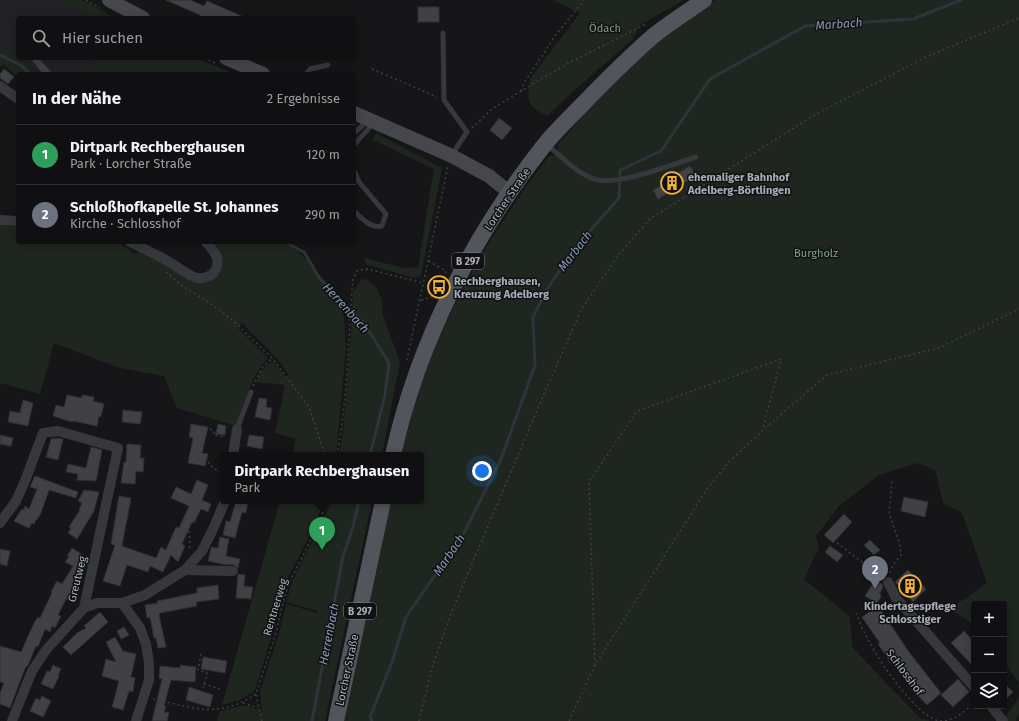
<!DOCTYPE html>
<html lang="de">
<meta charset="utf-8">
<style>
body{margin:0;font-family:"Fira Sans",sans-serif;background:#1e1e20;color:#f1f3f6}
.controls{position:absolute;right:12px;bottom:12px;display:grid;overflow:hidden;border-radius:4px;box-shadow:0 2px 10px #0003}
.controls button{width:36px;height:36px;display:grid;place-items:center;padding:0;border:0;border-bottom:1px solid #303032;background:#101012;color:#f1f3f6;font:20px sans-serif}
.you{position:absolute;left:482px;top:471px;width:14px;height:14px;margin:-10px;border:3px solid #fff;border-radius:50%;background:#1a73e8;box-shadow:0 0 0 6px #1a73e833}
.badge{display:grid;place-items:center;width:26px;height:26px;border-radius:50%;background:#0f766e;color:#fff;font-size:13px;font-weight:700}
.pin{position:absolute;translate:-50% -33px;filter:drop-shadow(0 1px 2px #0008)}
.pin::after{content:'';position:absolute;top:21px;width:14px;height:12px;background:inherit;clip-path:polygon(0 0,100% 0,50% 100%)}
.popup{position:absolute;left:220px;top:452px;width:204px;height:52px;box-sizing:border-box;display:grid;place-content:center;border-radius:4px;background:#101012;filter:drop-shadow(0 1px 3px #0005);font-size:13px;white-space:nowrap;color:#9c9d9f}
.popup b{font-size:15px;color:#f1f3f6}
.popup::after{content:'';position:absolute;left:50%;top:100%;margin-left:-8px;border:8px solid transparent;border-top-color:#101012}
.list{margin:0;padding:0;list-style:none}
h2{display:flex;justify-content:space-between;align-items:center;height:52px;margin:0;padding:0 16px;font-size:17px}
h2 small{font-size:13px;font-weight:400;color:#9c9d9f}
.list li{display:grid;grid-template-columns:26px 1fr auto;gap:12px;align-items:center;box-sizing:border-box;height:60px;padding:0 16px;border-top:1px solid #303032}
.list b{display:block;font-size:15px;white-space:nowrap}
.list p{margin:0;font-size:13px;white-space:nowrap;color:#9c9d9f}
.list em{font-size:13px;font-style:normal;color:#9c9d9f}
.icon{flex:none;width:22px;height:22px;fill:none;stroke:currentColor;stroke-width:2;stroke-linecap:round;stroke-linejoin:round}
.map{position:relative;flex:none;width:1019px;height:721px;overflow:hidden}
.search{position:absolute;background:#101012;box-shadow:0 2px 10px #0003;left:16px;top:16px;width:340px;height:44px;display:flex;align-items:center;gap:10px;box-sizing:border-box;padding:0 14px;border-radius:4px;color:#9c9d9f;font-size:15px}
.panel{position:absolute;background:#101012;box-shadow:0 2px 10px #0003;left:16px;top:72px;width:340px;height:172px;border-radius:4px}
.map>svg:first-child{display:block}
.built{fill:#222225}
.green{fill:#1e261f}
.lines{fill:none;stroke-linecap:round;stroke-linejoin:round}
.stream{stroke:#2c353c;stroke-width:3}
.building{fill:#404145;stroke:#303034}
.path{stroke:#3d3f44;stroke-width:1.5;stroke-dasharray:2 3;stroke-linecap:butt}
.service{stroke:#37383d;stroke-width:5}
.minor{stroke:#37383d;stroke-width:10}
.secondary{stroke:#45474d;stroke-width:14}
.primary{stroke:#53555c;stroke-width:16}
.labels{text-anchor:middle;stroke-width:3;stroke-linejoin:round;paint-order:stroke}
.shield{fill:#111113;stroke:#7b7e86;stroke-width:1}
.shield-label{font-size:10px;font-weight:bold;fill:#a8adb8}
.park-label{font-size:11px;fill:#7fa381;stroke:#111113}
.poi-label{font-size:11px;font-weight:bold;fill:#a8adb8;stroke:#111113;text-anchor:start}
.street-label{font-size:11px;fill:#a8adb8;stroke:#111113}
.water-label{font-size:12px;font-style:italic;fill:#7f9bb3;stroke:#111113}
</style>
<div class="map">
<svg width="1019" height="721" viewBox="0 0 1019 721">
<rect width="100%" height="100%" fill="#161618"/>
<g class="built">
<path d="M0,0H63L91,18H18V55L11,48L0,49Z"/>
<path d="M21,58H98L87,74H37Z"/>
</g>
<g class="green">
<path d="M63,0H83L115,18H91Z"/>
<path d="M553,0H684L640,25L632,40L578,87L547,116L532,107L528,97L530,79L580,13Z"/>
<path d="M715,0H1019V683L1004,661V604H974V625L950,609L987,583L962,513L943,503L935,470L918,463L879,475L840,505L816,536L819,548L804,579L850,617L852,647L920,718L930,721H344L389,501H421V455H400C407,430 412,404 421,379C429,356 440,334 451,312C479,255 510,207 549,156L555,155C569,165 578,178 596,182L597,178L585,173L559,153L557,146L600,95L638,57Z"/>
<path d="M11,48L18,55V58H21L37,74H18V77L3,64L0,67V49Z"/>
<path d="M98,58H196L234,74H87Z"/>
<path d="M376,133L442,168L421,276L415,278L365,264V258L404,268L418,267L434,169L373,140Z"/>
<path d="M0,225L18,226V242H117L136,254L140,250L190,278L216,272L208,242H290L336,293L344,316L346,349L336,455H292L296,439L275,433L285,385L256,382C260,374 263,365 273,362L287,379L289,375L278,359L242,323L238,328L268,358C251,376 245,402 236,426L177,408L164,376L120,368L54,343L40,394L0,383Z"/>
<path d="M362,278L375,285L382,300V313L400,362L382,455H339L343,433L351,334L353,292Z"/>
<path d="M280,501H324L314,527L287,579L272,635L255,690L240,700L222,705Z"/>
<path d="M330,501H372L325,721H217L220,711L240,706H249L262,712L260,691L279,634L286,604L317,613L318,611L286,602L293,580L326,514Z"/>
<path d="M1019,698V714L1017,717L1016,721H1008L1005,717Z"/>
</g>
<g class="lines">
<g class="stream">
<path d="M0,55L21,65L30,74"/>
<path d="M285,242L304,252L320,279L363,322L389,363L385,395L370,455"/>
<path d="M312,721L343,556L353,527L359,501"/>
<path d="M372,721L370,717L392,662L406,617L464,533L501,459L535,365L533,317L547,289L576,247L619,198L620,170L661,151L710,79L805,26L913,19L961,0"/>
</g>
</g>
<g class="building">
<path d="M166,0H190L204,6L207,1L246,18H199L200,15Z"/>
<rect x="418" y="7" width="21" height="15"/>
<path d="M30,58H39L53,74H43Z"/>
<path d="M4,69L14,77L8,84L0,78V74Z"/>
<path d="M499,118L512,128L502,140L490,130Z"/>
<path d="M690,166L696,176L658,199L653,190L662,185L659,181L666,176L668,179Z"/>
<path d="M67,395L82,398V395L94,397L93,401L104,404L101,417L99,416L97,426L73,421L72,422L53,416L56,405L64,407Z"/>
<path d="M259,398L267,399L266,407L272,408L270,420L255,417Z"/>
<path d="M23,400L33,403L28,426L8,422L10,411L20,413Z"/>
<path d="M123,410L142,412L140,424L122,422Z"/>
<path d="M191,424L208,427L202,453L208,454L205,466L188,463L193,438L189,437Z"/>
<path d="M218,424L226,426L225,435L216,434Z"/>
<path d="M0,435L13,438L11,446L0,444Z"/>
<path d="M249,435L264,437L262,449L247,446Z"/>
<path d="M56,438L63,439L58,460L46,457L51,439Z"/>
<path d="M127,444L141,445L140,458H144L143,472L136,471L135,484L121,483L124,462H126Z"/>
<path d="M91,447L102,450L96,481L77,480L78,474L66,472L68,464L86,468Z"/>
<path d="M35,476L78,492L76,498L49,490L41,513L37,520L36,519L34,524L32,523L29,528L14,521L22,509L24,510L25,506L29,509L37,489L30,487Z"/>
<path d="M197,480L208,485L202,500L211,504L208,512L201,509L194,523L192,522L182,544L185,546L178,562L171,555L163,572L150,566L148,572L127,565L120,586L103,581L115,545L111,544L119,496L131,498L122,546L156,558L161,547L166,550L176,527L179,528L189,506L171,498L176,487L191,494Z"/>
<path d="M84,490L99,492L94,511L77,539L68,533L71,528L69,527L80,510L79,509L82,503L78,501Z"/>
<path d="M904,497L928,502L925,517L901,511Z"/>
<path d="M236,501H248L246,513L242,512L235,538L223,535L226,521L230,522Z"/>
<path d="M844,514L852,522L833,543L824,535Z"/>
<path d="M220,537L229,539L226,556L240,559L238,568L234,565L222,564L208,561L211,548V547L218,548Z"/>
<path d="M870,540L880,550L874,555L864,545Z"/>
<path d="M830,546L843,555L837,562L825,552Z"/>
<path d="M72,548L83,555L78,563L84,567L77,579H78L75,586L78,588L70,601L66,599L58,615L61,616L55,628L52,626L50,632L45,629L38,647L36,646L28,665L25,668L10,708L0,704V693L4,683L0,682V646L21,652L34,623L38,617L40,618L52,593L51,592L57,581L62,584L73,566L65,562L69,557L67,556Z"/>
<path d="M0,549L10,551L7,566L0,564Z"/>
<path d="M908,570L926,589L913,602L895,582Z"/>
<path d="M238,574L245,575L244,586L253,587L251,599L236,598Z"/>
<path d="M875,580L882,584L883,587L880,593L881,597L877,603L865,596Z"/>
<path d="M218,585L219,599L196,602L197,606L160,613L159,615L166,647L158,648L156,638H154L150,617L147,618L145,605L158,603L157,601L197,593V588Z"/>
<path d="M878,606L909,652L941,693L927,705L911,688L894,663L892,664L878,644L880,643L862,617Z"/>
<path d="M100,612L108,622L71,655L63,647L77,633L86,628L84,626Z"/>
<path d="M124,627L129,635L121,639L117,631Z"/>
<path d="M964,631L974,642V667L951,643Z"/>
<path d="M115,637L123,651L136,654L131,677L135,678L133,692L129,691L123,710L112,707L119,681L102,676L106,659L116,662L106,642Z"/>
<path d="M203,657L227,661L225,673L201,669Z"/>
<path d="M53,665L61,669L58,675L59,676L53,689L41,684L47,671L50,672Z"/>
<path d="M180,665L196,667L195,682L171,680L164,706H166L164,712L169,713L167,721H152L162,679L159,678L160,666L180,668Z"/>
<path d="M958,679L969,692L953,707L941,695Z"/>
<path d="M1004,683L1013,692L1004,701Z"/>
<path d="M189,687L213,695L210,707L186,700Z"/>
<path d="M42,696L51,701L43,717L30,711L36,698L40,700Z"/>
</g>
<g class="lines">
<g class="path">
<path d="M86,0L100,8"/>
<path d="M204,58L215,63"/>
<path d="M372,69L437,97"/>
<path d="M521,91L524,83L555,36L584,0"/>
<path d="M472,128L492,109L521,91L567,64L646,24"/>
<path d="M429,261L446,271L444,277"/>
<path d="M166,272L184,287L207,301L230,318L272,358L309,407L325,455"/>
<path d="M421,300L434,296"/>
<path d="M407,360L448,166"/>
<path d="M253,386L262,368L272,358"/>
<path d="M210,429L214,431V435L225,437"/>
<path d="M337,455C348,397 348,337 353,279L358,270L367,269L424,283"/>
<path d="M208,462L213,468L223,474"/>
<path d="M181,526L189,530L190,548H192"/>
<path d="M837,543L880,576"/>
<path d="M890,573L893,565L901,555L900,545L889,513L892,481"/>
<path d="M856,613C860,623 864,633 870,643C880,663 918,718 940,721C955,721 964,712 974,703"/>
<path d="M201,654L198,670L207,673L203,688"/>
<path d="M595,665L589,482L637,411L781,359L763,428"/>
<path d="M204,684L220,689"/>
<path d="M153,699C194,708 218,719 256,694"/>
<path d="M243,703L258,708"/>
<path d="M262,721L256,694L276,633L283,602L290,581L304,554L322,515L326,501"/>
<path d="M419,721L433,664L452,611L544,394L581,310L619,254L651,218L816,114L926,57L1019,18"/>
<path d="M569,721L595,665L707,489L729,462L763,430L827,375L939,348L1019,309"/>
</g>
<g class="service">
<path d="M443,33L444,100L467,132L457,147L453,155"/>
<path d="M306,74L310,69L328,65"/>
<path d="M354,133L362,126L365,119"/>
<path d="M546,144C560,155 577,174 594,179C616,187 673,164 696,157"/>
<path d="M354,146C359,137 368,132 373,122"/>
<path d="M354,171L359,182L386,214L382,226C372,229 362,219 354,211"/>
<path d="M237,429L251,392"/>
</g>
<g class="minor">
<path d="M0,86L18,99"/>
<path d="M0,220L18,221"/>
<path d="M130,242C145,249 160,256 174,265C181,269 190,277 198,278C206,279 213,275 216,269C221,258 213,250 206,242"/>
<path d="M233,455L237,429"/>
<path d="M0,523L16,501L25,481L43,433L58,431L118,448L84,608L46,650L32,671L12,721"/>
<path d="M185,570L233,571"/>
<path d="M888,582L896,598L974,687"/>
<path d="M122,603L140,628L146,644L149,663V680L136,721"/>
<path d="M84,608L97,603H122L145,595L185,570L202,551L214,527L225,501"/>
<path d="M991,706L1003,721"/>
</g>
<g class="secondary">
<path d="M109,0L143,18"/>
<path d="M226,58L263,74"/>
<path d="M354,113L452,156L489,176L510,193"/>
</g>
<g class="primary">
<path d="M393,455C418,342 473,235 545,144C555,132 567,120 578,109C602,84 626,60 652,37C668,24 687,12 704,0"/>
<path d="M336,721L383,501"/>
</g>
</g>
<defs>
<g id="building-ring" transform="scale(1.15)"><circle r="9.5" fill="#111113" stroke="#f2b134" stroke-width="1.5"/><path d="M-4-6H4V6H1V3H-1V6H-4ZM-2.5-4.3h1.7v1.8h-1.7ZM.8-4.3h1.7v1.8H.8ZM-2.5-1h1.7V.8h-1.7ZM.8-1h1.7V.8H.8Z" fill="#f2b134"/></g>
<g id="bus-ring" transform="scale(1.15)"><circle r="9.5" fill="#111113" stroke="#f2b134" stroke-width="1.5"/><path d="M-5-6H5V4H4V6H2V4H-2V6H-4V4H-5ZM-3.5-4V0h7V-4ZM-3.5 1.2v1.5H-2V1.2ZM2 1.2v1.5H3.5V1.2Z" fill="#f2b134"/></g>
</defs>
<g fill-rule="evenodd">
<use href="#building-ring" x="672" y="183"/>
<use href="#bus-ring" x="439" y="287"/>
<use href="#building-ring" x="910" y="586"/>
</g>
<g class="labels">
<g class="shield">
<rect x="452" y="253" width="32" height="16" rx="3"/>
<rect x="344" y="603" width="32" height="16" rx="3"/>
</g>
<g class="shield-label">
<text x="468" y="265">B 297</text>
<text x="360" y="615">B 297</text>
</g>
<g class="park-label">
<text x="605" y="32">Ödach</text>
<text x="816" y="257">Burgholz</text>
</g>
<g class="poi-label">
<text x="688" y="181">ehemaliger Bahnhof<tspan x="688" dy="13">Adelberg-Börtlingen</tspan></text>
<text x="454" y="285">Rechberghausen,<tspan x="454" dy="13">Kreuzung Adelberg</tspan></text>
<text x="910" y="610" text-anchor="middle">Kindertagespflege<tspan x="910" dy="13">Schlosstiger</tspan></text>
</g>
<g class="street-label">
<text transform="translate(507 199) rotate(-56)" y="4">Lorcher Straße</text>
<text transform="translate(77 579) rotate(-76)" y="4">Greutweg</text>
<text transform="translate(275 607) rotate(-73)" y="4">Rentnerweg</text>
<text transform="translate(347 670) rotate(-78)" y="4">Lorcher Straße</text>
<text transform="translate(905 672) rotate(53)" y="4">Schlosshof</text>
</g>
<g class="water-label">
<text transform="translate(839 24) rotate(-4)" y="4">Marbach</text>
<text transform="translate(575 251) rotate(-52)" y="4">Marbach</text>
<text transform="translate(346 308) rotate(48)" y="4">Herrenbach</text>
<text transform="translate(449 555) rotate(-56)" y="4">Marbach</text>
<text transform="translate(329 634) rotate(-79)" y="4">Herrenbach</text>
</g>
</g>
</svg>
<div class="controls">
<button>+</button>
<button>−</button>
<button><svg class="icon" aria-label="layers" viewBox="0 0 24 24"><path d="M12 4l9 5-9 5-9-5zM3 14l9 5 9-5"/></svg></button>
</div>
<div class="you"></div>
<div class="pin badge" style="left:322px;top:550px;background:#2e9e5b">1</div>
<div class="popup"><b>Dirtpark Rechberghausen</b>Park</div>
<div class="pin badge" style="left:875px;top:589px;background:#6b7280">2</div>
<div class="search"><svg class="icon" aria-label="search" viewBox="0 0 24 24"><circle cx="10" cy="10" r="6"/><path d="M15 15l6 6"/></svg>Hier suchen</div>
<section class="panel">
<h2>In der Nähe<small>2 Ergebnisse</small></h2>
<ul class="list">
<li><span class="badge" style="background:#2e9e5b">1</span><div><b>Dirtpark Rechberghausen</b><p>Park · Lorcher Straße</p></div><em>120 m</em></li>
<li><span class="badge" style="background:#6b7280">2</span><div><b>Schloßhofkapelle St. Johannes</b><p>Kirche · Schlosshof</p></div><em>290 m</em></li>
</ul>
</section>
</div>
